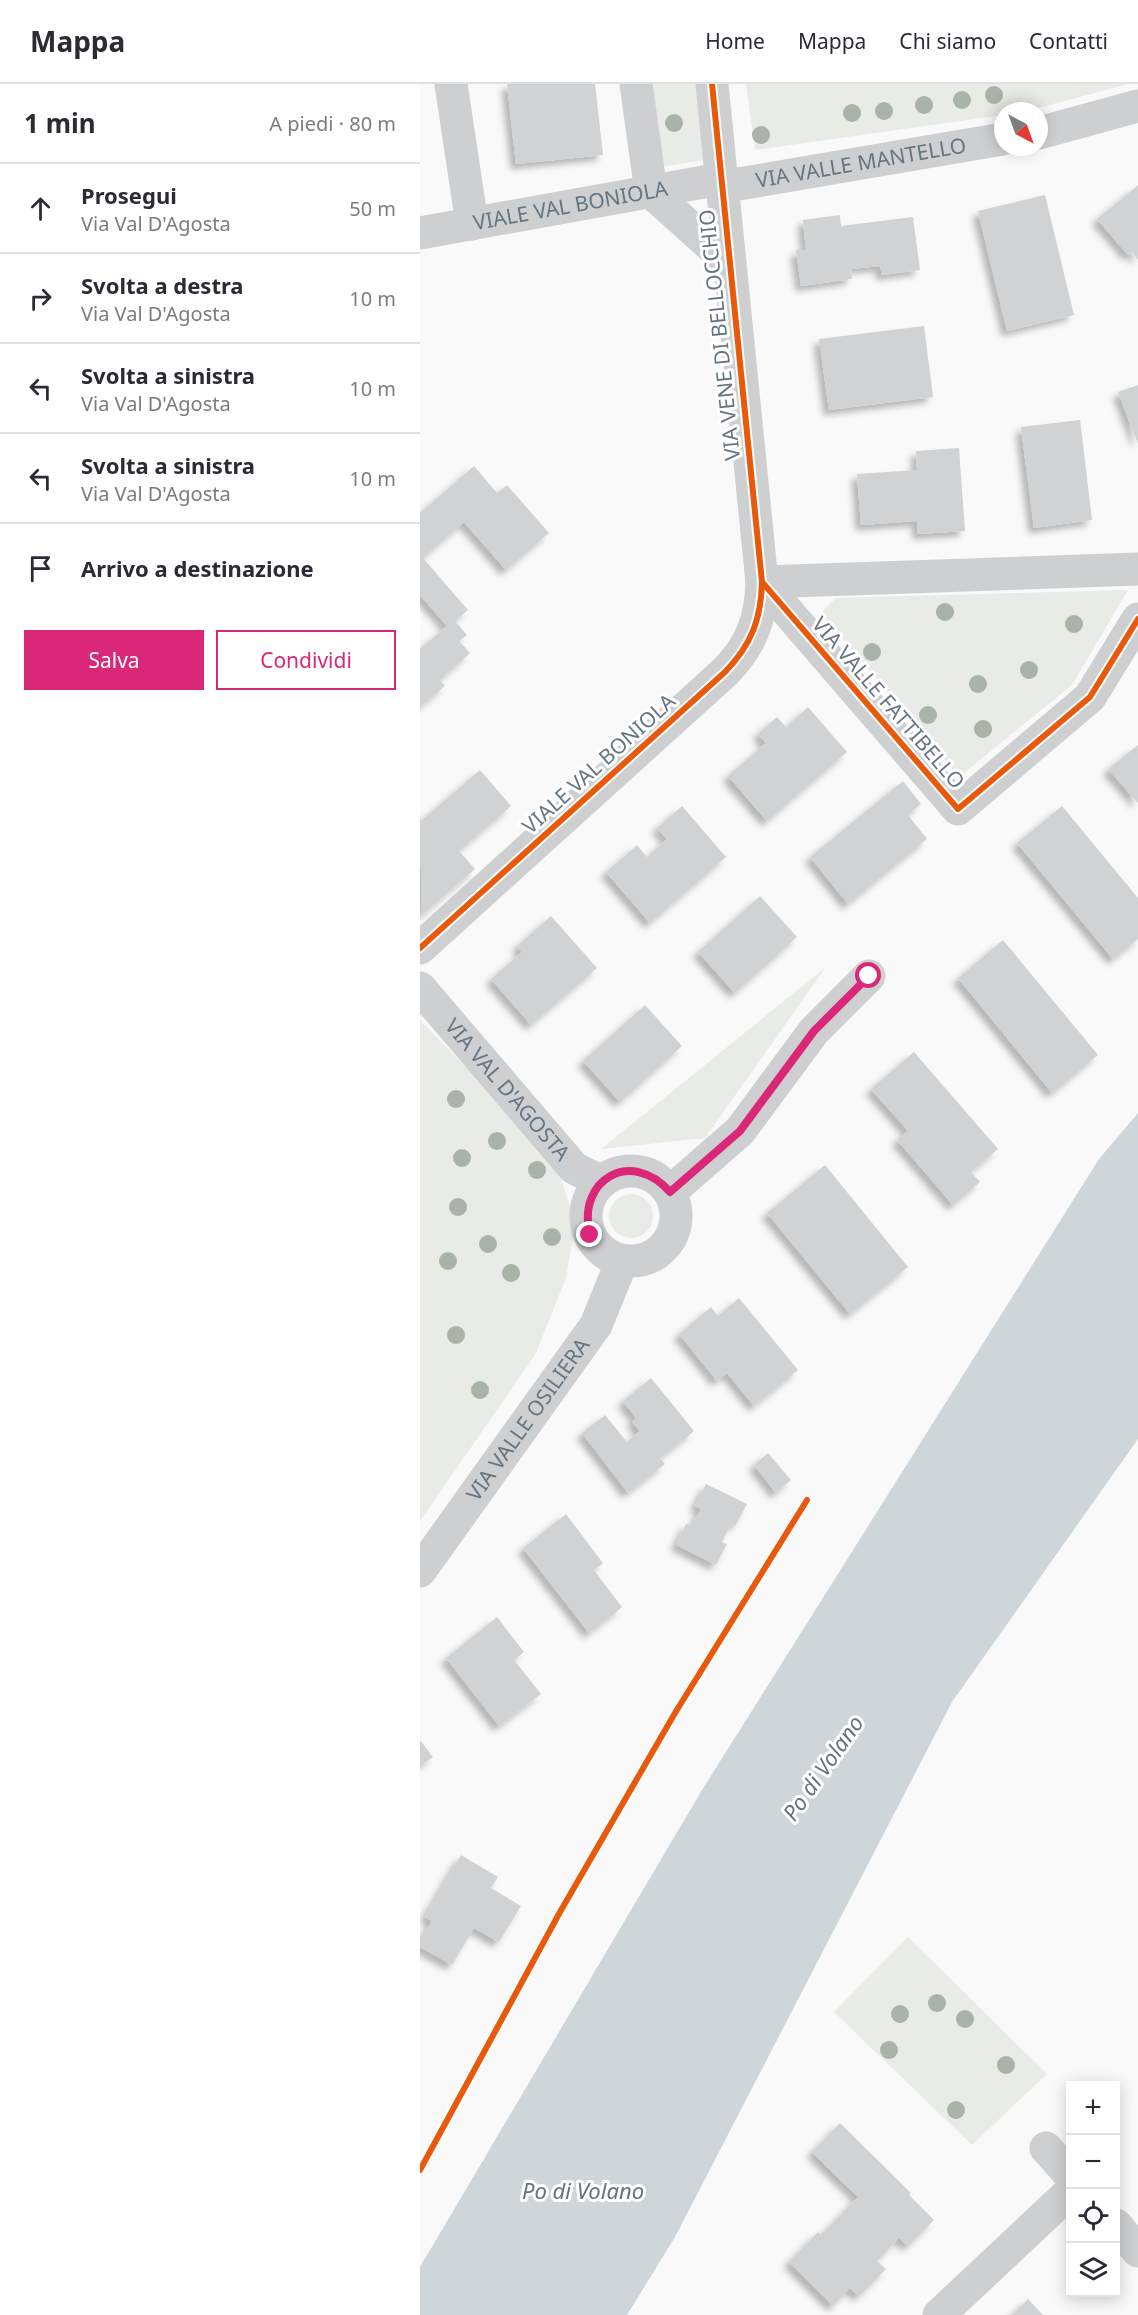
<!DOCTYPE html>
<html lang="it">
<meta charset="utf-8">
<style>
body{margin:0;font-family:"Noto Sans",sans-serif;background:#f7f7f7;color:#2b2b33}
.controls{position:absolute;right:18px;bottom:18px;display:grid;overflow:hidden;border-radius:0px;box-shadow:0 3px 15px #0003}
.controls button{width:54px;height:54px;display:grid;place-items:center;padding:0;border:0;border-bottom:2px solid #e1e1e2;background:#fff;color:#2b2b33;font:30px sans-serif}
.compass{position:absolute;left:574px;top:18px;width:54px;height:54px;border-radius:50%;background:#fff;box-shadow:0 3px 15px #0003;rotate:139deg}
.stop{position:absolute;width:18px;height:18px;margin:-14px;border:4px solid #db2777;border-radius:50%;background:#fff}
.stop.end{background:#db2777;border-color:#fff;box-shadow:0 2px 6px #0008}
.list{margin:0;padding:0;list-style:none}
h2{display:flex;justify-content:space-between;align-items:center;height:78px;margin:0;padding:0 24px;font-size:26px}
h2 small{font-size:20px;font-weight:400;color:#7c7c81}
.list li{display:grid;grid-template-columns:39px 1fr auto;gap:18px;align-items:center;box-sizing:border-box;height:90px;padding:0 24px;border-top:2px solid #e1e1e2}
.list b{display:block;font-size:22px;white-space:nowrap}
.list p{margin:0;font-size:20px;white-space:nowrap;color:#7c7c81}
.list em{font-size:20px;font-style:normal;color:#7c7c81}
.actions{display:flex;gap:12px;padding:18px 24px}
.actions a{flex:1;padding:14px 0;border:2px solid #db2777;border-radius:0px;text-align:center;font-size:21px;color:#db2777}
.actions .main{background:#db2777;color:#fff}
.icon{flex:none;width:33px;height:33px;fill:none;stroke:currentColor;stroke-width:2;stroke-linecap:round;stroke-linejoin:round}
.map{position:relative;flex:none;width:718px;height:2231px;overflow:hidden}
header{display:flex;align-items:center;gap:36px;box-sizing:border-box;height:84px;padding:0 30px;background:#fff;border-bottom:2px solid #e1e1e2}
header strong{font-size:28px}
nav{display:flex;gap:33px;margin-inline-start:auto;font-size:21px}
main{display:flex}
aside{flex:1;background:#fff}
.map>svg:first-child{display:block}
.green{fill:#e8ebe6}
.water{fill:#ced6d9}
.building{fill:#d0d2d3;filter:url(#shadow)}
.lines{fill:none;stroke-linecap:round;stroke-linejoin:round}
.minor{stroke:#cecfd0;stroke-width:33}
.cycleway-casing{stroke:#fff;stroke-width:10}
.cycleway{stroke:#e8590c;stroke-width:6}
.tree{fill:#a9b3a7}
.route{stroke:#db2777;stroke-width:8}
.labels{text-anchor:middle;stroke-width:6;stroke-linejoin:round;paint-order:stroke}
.street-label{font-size:21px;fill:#657683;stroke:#fff}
.water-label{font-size:22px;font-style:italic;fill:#60757c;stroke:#fff}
</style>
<header>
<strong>Mappa</strong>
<nav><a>Home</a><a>Mappa</a><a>Chi siamo</a><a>Contatti</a></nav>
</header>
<main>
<aside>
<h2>1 min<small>A piedi · 80 m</small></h2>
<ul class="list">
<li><svg class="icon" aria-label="ahead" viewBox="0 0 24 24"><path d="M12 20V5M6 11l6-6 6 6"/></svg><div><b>Prosegui</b><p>Via Val D'Agosta</p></div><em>50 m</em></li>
<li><svg class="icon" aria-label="right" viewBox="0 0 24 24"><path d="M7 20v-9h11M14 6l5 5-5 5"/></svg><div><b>Svolta a destra</b><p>Via Val D'Agosta</p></div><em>10 m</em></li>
<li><svg class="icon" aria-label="left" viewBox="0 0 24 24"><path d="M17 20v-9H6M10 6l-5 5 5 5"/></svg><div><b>Svolta a sinistra</b><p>Via Val D'Agosta</p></div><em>10 m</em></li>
<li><svg class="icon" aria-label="left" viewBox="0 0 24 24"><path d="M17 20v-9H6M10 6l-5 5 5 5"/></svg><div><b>Svolta a sinistra</b><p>Via Val D'Agosta</p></div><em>10 m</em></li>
<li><svg class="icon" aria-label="arrive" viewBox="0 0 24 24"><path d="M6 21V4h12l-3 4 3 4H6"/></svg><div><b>Arrivo a destinazione</b></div></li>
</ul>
<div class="actions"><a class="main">Salva</a><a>Condividi</a></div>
</aside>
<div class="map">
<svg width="718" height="2231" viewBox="0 0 718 2231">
<defs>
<filter id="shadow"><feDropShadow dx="-5.5" dy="5.5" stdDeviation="3" flood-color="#0004"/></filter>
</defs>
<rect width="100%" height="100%" fill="#f9f9f9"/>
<g class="green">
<path d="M228,0H280L286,76L241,83Z"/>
<path d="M326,0H708L608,27H583V31L335,66Z"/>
<path d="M708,506L652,601L539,693L401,529L416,514Z"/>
<path d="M406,883L285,1054L181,1065Z"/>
<path d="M0,936L108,1047L141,1094L155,1140L146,1194L115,1271L0,1437Z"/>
<circle cx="211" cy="1132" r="22"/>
<path d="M488,1853L627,1990L552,2061L414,1928Z"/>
</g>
<path class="water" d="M718,1029V1355L532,1618L255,2153L207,2231H0V2183L282,1706L679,1075Z"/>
<g class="building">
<path d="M87,0H175L183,71L96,80Z"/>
<path d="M718,101V176L712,168L708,171L677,135Z"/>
<path d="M625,111L654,231L587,247L558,127Z"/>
<path d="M420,131L421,142L493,133L500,186L462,191L460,182L431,185L432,195L381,202L376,166H386L383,136Z"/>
<path d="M504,242L513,313L409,326L399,255Z"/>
<path d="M718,301V360L698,308Z"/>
<path d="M660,336L672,436L614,444L601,343Z"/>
<path d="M539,364L545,447L498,450L497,437L441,441L437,390L497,386L496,367Z"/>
<path d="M54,382L77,409L87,401L129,449L86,486L44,438L3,474L48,526L35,537L47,551L39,557L50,569L20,596L25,602L0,623V565L27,542L0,511V429Z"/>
<path d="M388,623L427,668L347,737L308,692L346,659L338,650L357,633L366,643Z"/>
<path d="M718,661V719L688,685Z"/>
<path d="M60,686L91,722L39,767L55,785L2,831L0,735L2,736Z"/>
<path d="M483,697L501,720L488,731L507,755L428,820L390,773Z"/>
<path d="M262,722L306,773L230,839L186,788L217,761L227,773L247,755L237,744Z"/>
<path d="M642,722L718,814V855L693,875L597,759Z"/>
<path d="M340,812L377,853L315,909L278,868Z"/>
<path d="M131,832L177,884L111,941L71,895L102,868L97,862Z"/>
<path d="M583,856L678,971L632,1009L538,894Z"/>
<path d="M225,921L262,962L200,1018L163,977Z"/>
<path d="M494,968L578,1065L551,1088L560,1098L533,1121L477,1056L488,1047L451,1005Z"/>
<path d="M405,1081L488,1183L430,1230L347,1129Z"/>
<path d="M319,1214L378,1286L334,1322L307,1289L297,1297L259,1250L291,1223L298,1232Z"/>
<path d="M231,1294L274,1347L240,1374L245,1380L208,1409L162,1349L185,1331L207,1358L220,1347L212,1338L216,1334L203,1317Z"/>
<path d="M348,1369L371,1396L356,1409L334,1381Z"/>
<path d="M286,1400L327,1420L315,1442L311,1439L302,1458L307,1460L296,1481L256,1461L266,1440L272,1442L281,1425L275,1422Z"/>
<path d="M146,1430L183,1479L174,1486L202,1523L169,1549L103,1464Z"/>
<path d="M77,1533L104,1568L94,1576L121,1610L79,1642L26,1574Z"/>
<path d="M0,1656L13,1673L0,1682Z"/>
<path d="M41,1771L78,1793L71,1804L101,1822L79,1858L54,1844L32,1881L0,1863V1858L12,1837L5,1833Z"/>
<path d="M420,2039L491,2109L489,2111L514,2136L488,2162L479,2154L457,2177L466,2185L439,2212L430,2204L413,2222L369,2178L398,2148L401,2151L438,2113L392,2068Z"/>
<path d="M608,2215L623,2231H592Z"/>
</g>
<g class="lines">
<g class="minor">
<path d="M31,0L52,140"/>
<path d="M216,0L231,108L309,178"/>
<path d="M619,49L718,22"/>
<path id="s1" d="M301,103L583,55"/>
<path id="s2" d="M0,149L300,95"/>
<path d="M342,498L538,725L670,613L718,535"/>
<path d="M342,498L718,485"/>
<path d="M0,864L305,588C331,561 341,536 342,498L292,0"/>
<path id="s3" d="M0,904L154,1084L182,1098"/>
<circle cx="211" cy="1132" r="45"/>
<path d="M250,1108L320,1047L394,947L449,892"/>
<path id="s4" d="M0,1487L176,1241L202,1177"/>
<path d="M626,2064L650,2091"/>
<path d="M696,2141L718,2167"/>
<path d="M519,2231L650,2108"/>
</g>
<g class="cycleway-casing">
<g id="cycleway">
<path d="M342,498L538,725L670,613L718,535"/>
<path d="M0,864L305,588C331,561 341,536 342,498L292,0"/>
<path d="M0,2086L140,1828L255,1629L387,1416"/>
</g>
</g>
<use href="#cycleway" class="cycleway"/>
</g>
<g class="tree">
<circle cx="574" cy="11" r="9"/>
<circle cx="542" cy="16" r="9"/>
<circle cx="504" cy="21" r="9"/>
<circle cx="464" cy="27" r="9"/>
<circle cx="432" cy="29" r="9"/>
<circle cx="254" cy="39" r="9"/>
<circle cx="341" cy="51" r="9"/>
<circle cx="525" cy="528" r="9"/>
<circle cx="654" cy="540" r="9"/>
<circle cx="452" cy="568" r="9"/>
<circle cx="609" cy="586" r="9"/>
<circle cx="558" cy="600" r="9"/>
<circle cx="508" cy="631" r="9"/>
<circle cx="563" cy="645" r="9"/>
<circle cx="36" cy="1015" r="9"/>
<circle cx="77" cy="1057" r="9"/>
<circle cx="42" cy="1074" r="9"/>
<circle cx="117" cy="1086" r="9"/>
<circle cx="38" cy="1123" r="9"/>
<circle cx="132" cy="1153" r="9"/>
<circle cx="68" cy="1160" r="9"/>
<circle cx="28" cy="1177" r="9"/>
<circle cx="91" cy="1189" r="9"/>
<circle cx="36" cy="1251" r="9"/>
<circle cx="60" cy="1306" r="9"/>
<circle cx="517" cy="1919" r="9"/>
<circle cx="480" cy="1930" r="9"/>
<circle cx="545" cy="1935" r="9"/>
<circle cx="469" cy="1966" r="9"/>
<circle cx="586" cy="1981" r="9"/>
<circle cx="536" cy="2026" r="9"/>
</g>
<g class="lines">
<path class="route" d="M170,1151C156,1095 212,1064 250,1108L320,1047L394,947L449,892"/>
</g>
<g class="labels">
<g class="street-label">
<text dy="7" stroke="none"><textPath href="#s1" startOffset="142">VIA VALLE MANTELLO</textPath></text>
<text dy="7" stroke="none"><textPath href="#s2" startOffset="153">VIALE VAL BONIOLA</textPath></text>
<text transform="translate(300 251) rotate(-96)" y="7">VIA VENE DI BELLOCCHIO</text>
<text transform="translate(468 619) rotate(49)" y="7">VIA VALLE FATTIBELLO</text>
<text transform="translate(179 680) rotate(-42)" y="7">VIALE VAL BONIOLA</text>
<text dy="7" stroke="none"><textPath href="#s3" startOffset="134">VIA VAL D'AGOSTA</textPath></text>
<text dy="7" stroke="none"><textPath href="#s4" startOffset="186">VIA VALLE OSILIERA</textPath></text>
</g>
<g class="water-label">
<text transform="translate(403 1684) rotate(-55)" y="8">Po di Volano</text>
<text x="163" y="2115">Po di Volano</text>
</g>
</g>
</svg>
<div class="controls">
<button>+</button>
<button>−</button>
<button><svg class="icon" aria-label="locate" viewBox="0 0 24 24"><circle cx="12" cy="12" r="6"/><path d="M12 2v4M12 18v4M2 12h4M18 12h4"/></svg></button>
<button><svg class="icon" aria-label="layers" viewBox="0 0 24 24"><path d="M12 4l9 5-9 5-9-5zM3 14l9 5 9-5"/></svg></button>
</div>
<svg class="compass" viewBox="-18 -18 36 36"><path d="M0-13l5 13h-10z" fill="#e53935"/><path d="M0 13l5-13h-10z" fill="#7c7c81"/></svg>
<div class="stop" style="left:449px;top:892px"></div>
<div class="stop end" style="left:170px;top:1151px"></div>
</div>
</main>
